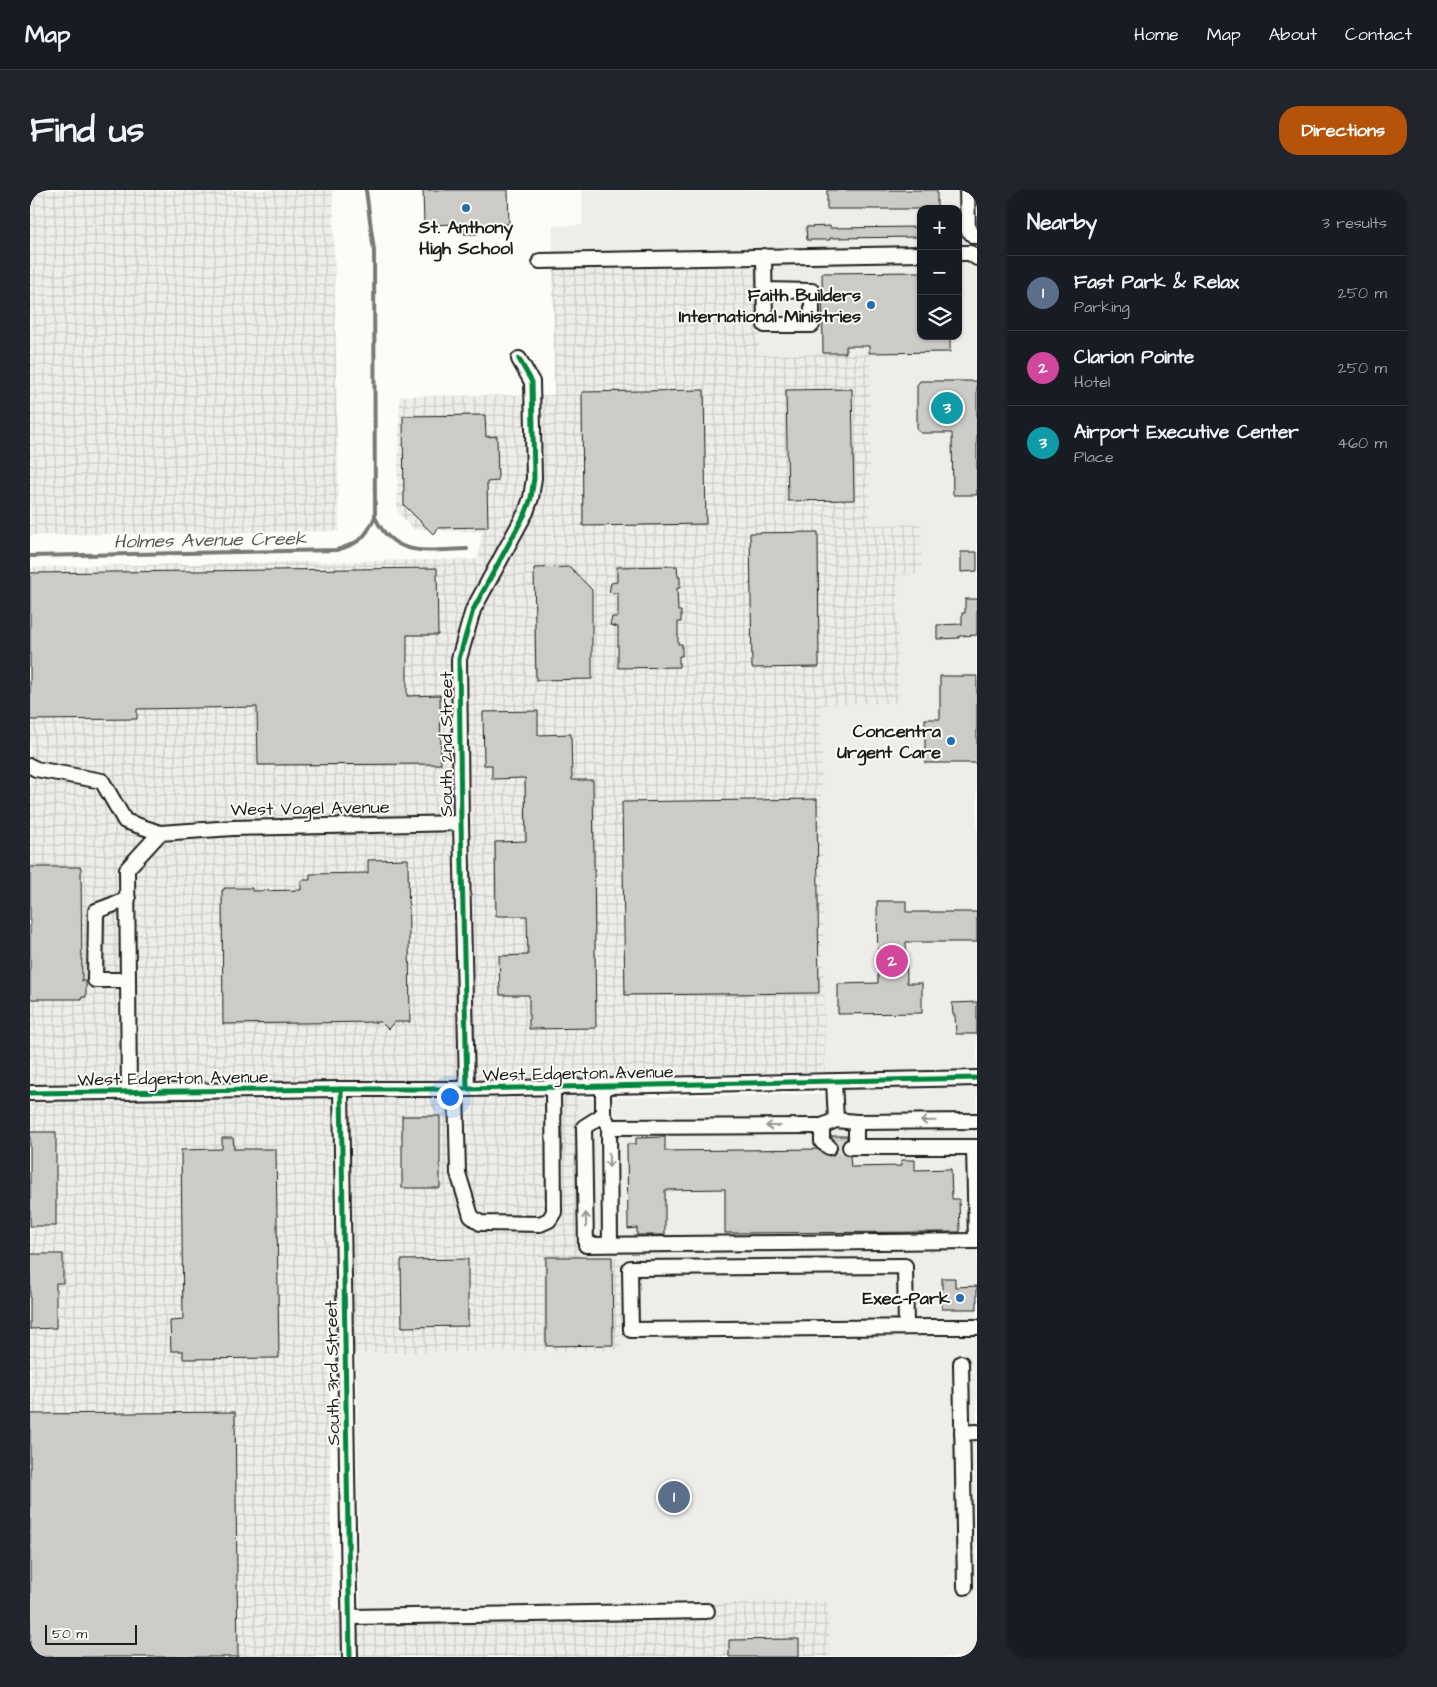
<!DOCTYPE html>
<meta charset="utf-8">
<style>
body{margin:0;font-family:"Architects Daughter",sans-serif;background:#20242c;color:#f1f3f6}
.controls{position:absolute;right:15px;top:15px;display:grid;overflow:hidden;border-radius:10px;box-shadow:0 1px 4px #0004}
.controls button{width:45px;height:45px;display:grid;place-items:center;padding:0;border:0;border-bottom:1px solid #363941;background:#171b24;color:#f1f3f6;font:25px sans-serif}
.scale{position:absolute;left:15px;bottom:12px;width:92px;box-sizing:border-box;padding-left:5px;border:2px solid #1c1c1c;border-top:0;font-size:14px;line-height:18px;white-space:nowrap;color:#1c1c1c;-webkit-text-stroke:4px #fdfcf7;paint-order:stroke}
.you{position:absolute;left:419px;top:906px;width:18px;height:18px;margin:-12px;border:4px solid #fff;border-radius:50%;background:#1a73e8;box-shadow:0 0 0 8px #1a73e833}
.badge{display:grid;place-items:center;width:32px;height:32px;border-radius:50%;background:#b45309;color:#fff;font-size:16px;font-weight:700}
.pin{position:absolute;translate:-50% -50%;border:2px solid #fff;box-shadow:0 1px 5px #0006}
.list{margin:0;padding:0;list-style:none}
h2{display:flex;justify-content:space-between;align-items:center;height:65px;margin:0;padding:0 20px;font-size:21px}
h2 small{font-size:16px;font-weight:400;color:#9ea1a6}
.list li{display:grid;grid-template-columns:32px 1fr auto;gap:15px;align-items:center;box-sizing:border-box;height:75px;padding:0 20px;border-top:1px solid #363941}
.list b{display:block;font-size:19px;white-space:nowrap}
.list p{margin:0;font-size:16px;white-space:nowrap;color:#9ea1a6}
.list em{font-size:16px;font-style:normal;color:#9ea1a6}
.icon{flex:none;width:28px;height:28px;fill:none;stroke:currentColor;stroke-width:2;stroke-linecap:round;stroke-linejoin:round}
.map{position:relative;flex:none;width:947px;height:1467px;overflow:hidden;border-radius:20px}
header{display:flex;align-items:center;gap:30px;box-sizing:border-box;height:70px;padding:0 25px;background:#171b24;border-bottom:1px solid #363941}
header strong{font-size:24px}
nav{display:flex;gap:28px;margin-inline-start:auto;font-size:18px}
.intro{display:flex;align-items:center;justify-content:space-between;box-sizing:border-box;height:120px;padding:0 30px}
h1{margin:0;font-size:35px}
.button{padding:12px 22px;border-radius:20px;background:#b45309;color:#fff;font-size:18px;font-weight:700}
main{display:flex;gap:30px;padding:0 30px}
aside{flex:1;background:#171b24;border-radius:20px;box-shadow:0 1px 4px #0004}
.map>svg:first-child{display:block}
.built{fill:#eeede9;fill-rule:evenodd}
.industrial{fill:url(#industrial-grid)}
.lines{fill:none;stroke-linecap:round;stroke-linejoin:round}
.stream{stroke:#797876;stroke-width:4}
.building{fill:#cccbc8;stroke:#1c1c1c}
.minor-tunnel{stroke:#dbdad6;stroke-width:14;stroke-dasharray:14 7;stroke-linecap:butt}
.minor-casing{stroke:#1c1c1c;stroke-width:18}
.minor{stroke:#fdfcf7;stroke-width:14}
.cycleway-casing{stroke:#fdfcf7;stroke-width:8}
.cycleway{stroke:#00873e;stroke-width:5}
.oneway{stroke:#989794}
.poi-dot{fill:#1f6fb2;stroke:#fdfcf7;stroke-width:2}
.labels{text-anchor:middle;stroke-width:4;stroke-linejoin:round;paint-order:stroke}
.poi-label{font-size:18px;font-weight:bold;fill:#1c1c1c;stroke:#fdfcf7;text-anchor:end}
.street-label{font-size:18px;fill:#1c1c1c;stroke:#fdfcf7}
.water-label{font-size:19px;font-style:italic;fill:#5a5a58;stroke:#fdfcf7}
</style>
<header>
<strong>Map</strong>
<nav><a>Home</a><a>Map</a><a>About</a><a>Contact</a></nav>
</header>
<div class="intro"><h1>Find us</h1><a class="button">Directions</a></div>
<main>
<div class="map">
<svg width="947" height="1467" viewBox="0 0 947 1467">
<defs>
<pattern id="industrial-grid" width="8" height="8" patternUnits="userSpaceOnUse" patternTransform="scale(1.25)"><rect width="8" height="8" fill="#eeede9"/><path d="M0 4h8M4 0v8" fill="none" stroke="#cccbc7"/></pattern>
</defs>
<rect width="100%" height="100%" fill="#fdfcf7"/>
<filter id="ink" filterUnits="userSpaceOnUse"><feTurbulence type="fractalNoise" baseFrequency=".02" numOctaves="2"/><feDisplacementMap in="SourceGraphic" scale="10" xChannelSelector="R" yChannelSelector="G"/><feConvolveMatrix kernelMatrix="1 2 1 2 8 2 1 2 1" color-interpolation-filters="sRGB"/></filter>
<g filter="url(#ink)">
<path class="built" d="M552,0H947V1467H799V1411L330,1419L326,1164L592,1160L550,1068L548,908L795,904L790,515L868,513L867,384H891L840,335V164L729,165L730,58L523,63V36L552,35ZM891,19H928V146H891Z"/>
<g class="industrial">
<path d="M0,0H303L309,341L0,345Z"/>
<path d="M730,58L729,165L840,163V335L891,334L892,384L868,385V513L791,515L795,882L549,886L548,909L550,1067H590L592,1160L299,1164L302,1420L799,1411V1467H0V377L448,369L452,342L383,339L367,321L370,206L524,205L523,63Z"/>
</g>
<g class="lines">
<g class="stream">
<path d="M345,327C364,369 398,360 437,359"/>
<path d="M0,366L307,360C329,353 335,349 345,327L344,61L336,0"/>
</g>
</g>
<g class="building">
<path d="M393,0H478L479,34L447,35V44H434L433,34L394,35Z"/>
<rect x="797" y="0" width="110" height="19"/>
<path d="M800,36V38L891,37V47L800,48V50H777L776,37Z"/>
<path d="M891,82V146H920V162L839,163V156H816V163H793L792,83Z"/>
<path d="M890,191H947V305H923L922,243H891L887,240V195Z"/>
<path d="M822,199L824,310L758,311L756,200Z"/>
<path d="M674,200L676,334L553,336L552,202Z"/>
<path d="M455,225L456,247L467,246L468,291L457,292L458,337L408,338L404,345L374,315L373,226Z"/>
<path d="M788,342L789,477L722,478L720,343Z"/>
<path d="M931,362H947V381L931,382Z"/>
<path d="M647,376L648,387H650V398H647L648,421H651V432H648V454H652V466H649V477L588,478V437L580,435L582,427H588V404L579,402L581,393L587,392V377Z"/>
<path d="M540,377L562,400V489L506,490L504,378Z"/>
<path d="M407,378L408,445H377V506L410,505L411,574L228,575L227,517L107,519V529L0,530V383Z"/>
<path d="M935,409H947V445L929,446V448L907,449V435L932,434V423H935Z"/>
<path d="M910,486H947V573H895V529H910Z"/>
<path d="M508,521V545L541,544L542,590H563L566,838L499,839V805H470L469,766L498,765L497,726H466L465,652L496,651L495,588L462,589V575H454L453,522Z"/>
<path d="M787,609L789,803L595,805L592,612Z"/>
<path d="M378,669L380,832H364L358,839L351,832L193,834L192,700H194V698H222V701L271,700V690H280V684L338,683V670Z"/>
<path d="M0,677H51L52,791H56V807H52V809H0Z"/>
<path d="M847,711H876V722H947V752H876L877,793H892V823L808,824V794L848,793Z"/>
<path d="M947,812V844H926L925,825H923L922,813Z"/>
<rect x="372" y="926" width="38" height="72"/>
<rect x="0" y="942" width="26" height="94"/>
<path d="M801,946H817V949L812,953L811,957L815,964L820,966L821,977L871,976V970H885V980L921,979L922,1009H929L930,1042L695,1043V999L635,1000V1045H607V1038L598,1039L597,954H606V948L635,947V961L787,959L799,966L803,965L808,958L807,953Z"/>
<path d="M192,948H203L204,959H246L249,1168L153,1169V1161H141L140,1131L153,1130L151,960L192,959Z"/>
<path d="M0,1064H33V1093H26V1138L0,1139Z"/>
<path d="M516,1067H582L583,1155L516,1156Z"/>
<path d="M438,1069V1136L372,1137L371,1070Z"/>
<path d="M912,1088H925V1097L947,1096V1119H912Z"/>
<path d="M205,1222L208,1467H0V1224Z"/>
<path d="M763,1449H769V1467H699V1450Z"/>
</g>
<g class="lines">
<path class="minor-tunnel" d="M799,957H820"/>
<g class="minor-casing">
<g id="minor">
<path d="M937,0L938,40L944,46H947"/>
<path d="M928,63H940L947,68"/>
<path d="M734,66L735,135H782V101L735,100"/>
<path d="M510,71L891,64"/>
<path d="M0,576L6,579L72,591L95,631L130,643L203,638L431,633"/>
<path d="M98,790H65L66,721L98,709"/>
<path d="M804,892L806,930"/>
<path d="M573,896V925L577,932"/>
<path d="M311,899L320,1467"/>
<path d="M426,899L428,983L441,1026L450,1033L510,1034L519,1030L524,1022L523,897"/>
<path d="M437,899L431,633L429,469L443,420L496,322L501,308L504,288L502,192L489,169"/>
<path d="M99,902L97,679L130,643"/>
<path d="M0,903L311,899H437L947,888"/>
<path d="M573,925L554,937L556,1055L947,1051"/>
<path d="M826,932V957"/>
<path d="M799,957L792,952V936L806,930L826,932L947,931"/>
<path d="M820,957H947"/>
<path d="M944,957L946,1051"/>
<path d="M580,1054L579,937L792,936"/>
<path d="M876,1137L875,1076L600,1078L601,1140L903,1137H947"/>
<path d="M931,1173L935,1397"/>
<path d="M932,1243L947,1242"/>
<path d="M320,1427L677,1421"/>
</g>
</g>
<use href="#minor" class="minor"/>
<g class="cycleway-casing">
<g id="cycleway">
<path d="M311,899L320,1467"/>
<path d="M437,899L431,633L429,469L443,420L496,322L501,308L504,288L502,192L489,169"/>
<path d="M0,903L311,899H437L947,888"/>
</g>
</g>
<use href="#cycleway" class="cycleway"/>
</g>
<defs><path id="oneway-shaft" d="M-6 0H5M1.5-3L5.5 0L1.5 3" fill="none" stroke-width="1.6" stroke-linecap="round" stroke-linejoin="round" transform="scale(1.25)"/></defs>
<g class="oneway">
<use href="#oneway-shaft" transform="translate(898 931) rotate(179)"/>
<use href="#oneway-shaft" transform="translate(743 936) rotate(180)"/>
<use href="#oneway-shaft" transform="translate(579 970) rotate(89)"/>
<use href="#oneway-shaft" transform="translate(556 1030) rotate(-91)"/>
</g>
</g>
<g class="poi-dot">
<circle cx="436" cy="18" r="5"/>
<circle cx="841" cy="115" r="5"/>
<circle cx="921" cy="551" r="5"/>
<circle cx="930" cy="1108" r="5"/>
</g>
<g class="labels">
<g class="poi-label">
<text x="436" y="43" text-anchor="middle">St. Anthony<tspan x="436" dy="21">High School</tspan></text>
<text x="831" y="111">Faith Builders<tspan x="831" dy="21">International Ministries</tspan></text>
<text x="911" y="547">Concentra<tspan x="911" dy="21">Urgent Care</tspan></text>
<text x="920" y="1114">Exec-Park</text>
</g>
<g class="street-label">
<text transform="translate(416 554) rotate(-90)" y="6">South 2nd Street</text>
<text transform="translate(280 618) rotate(-1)" y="6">West Vogel Avenue</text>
<text transform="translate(548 883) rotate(-1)" y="6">West Edgerton Avenue</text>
<text transform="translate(143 888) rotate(-1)" y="6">West Edgerton Avenue</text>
<text transform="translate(302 1183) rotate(-91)" y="6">South 3rd Street</text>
</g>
<g class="water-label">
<text transform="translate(180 349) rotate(-1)" y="7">Holmes Avenue Creek</text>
</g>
</g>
</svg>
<div class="controls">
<button>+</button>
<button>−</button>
<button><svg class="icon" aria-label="layers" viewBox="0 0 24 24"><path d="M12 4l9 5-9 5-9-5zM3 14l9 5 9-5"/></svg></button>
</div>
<div class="scale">50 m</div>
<div class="you"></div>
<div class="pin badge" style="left:644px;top:1307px;background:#5c6f8a">1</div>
<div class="pin badge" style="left:862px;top:771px;background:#d1479c">2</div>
<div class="pin badge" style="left:917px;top:218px;background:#0f9aa8">3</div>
</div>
<aside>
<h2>Nearby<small>3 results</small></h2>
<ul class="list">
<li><span class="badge" style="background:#5c6f8a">1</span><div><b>Fast Park &amp; Relax</b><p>Parking</p></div><em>250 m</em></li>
<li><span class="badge" style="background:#d1479c">2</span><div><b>Clarion Pointe</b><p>Hotel</p></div><em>250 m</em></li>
<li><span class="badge" style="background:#0f9aa8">3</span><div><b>Airport Executive Center</b><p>Place</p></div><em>460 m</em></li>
</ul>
</aside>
</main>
